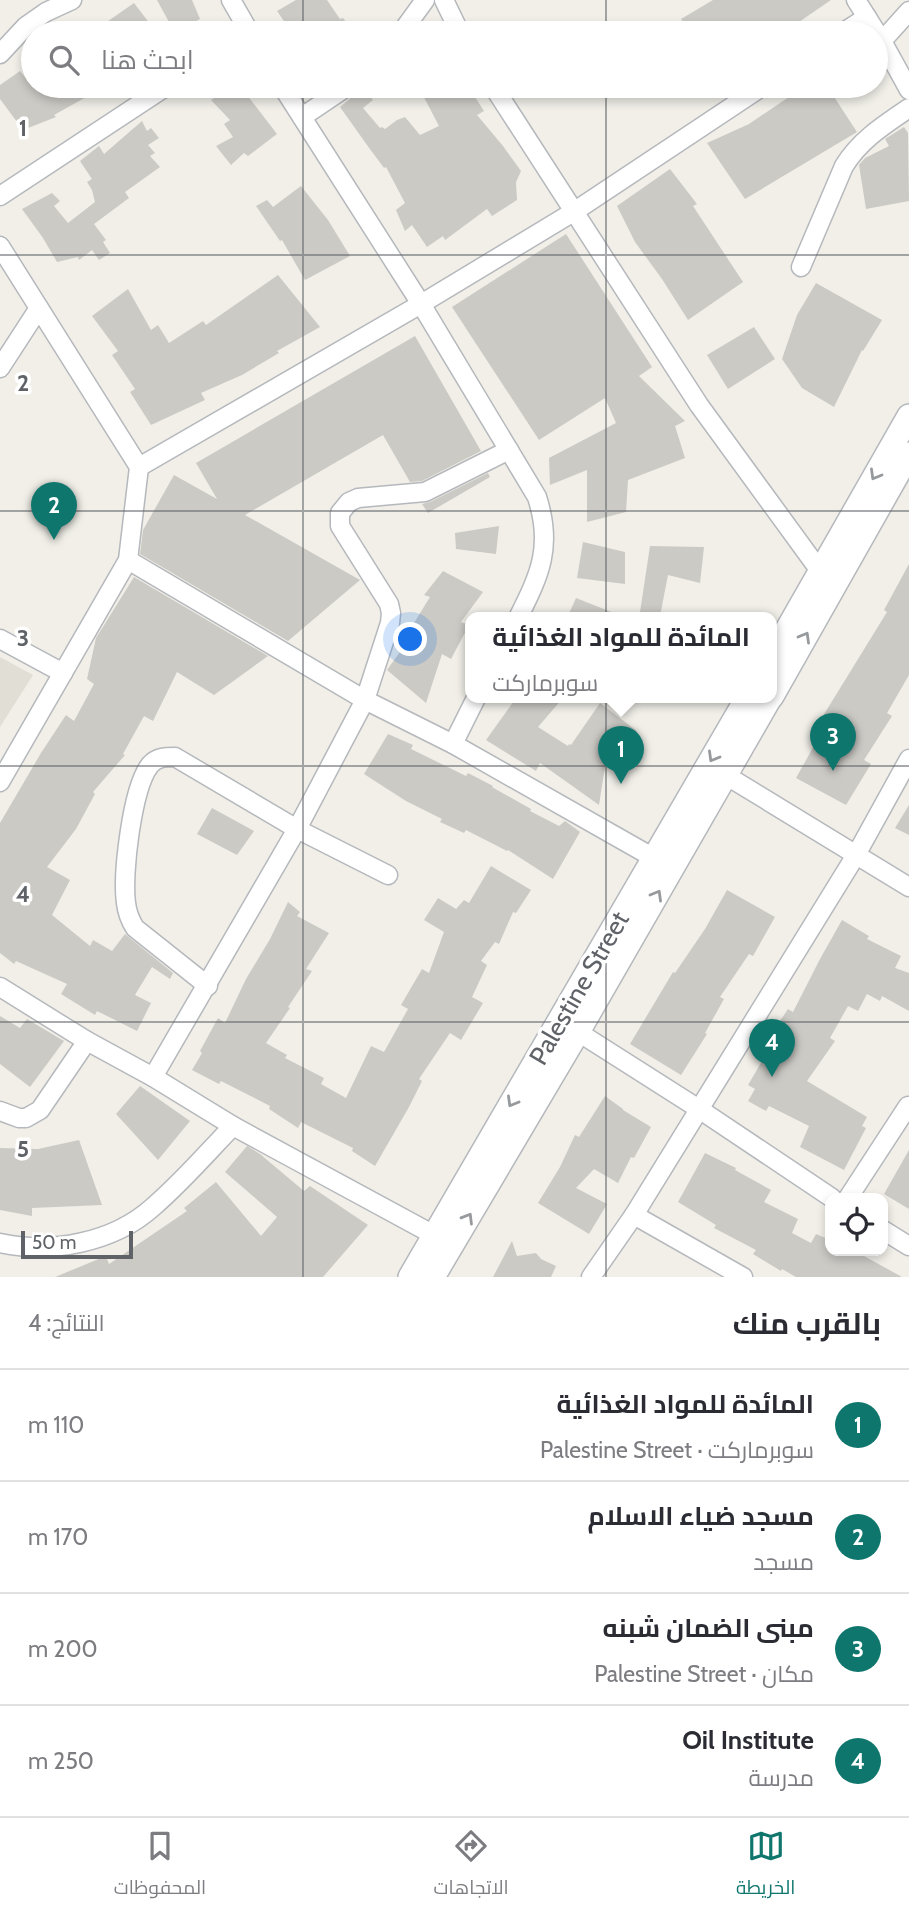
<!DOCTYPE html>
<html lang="ar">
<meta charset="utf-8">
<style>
body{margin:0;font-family:Cabin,Cairo,sans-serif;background:#f7f7f7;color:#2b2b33;direction:rtl}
.controls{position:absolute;right:21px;bottom:21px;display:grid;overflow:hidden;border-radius:14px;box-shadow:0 4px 10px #0003}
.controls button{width:63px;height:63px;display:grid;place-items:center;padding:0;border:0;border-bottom:2px solid #e1e1e2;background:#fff;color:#2b2b33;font:35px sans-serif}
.scale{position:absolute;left:21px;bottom:18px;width:112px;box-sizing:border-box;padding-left:7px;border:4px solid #5f6368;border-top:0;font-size:19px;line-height:24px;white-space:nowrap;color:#5f6368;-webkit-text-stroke:5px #fff;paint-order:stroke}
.you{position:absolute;left:411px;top:640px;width:24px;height:24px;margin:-18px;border:5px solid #fff;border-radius:50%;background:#1a73e8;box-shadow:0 0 0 10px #1a73e833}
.badge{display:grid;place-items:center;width:46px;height:46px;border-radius:50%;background:#0f766e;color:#fff;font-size:23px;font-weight:700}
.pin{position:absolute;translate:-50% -58px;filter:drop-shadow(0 2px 4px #0008)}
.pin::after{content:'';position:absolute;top:37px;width:24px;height:21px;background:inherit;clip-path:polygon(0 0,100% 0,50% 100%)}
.popup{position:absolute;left:465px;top:612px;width:312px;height:91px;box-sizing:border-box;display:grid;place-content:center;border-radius:14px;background:#fff;filter:drop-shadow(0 2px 5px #0005);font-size:23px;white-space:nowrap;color:#7c7c81}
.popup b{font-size:26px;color:#2b2b33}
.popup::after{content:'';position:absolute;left:50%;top:100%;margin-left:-14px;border:14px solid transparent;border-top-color:#fff}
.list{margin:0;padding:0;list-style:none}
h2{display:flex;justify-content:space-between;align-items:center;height:91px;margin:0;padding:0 28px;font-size:30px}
h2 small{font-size:23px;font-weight:400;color:#7c7c81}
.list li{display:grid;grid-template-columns:46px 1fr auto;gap:21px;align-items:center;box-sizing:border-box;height:112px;padding:0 28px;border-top:2px solid #e1e1e2}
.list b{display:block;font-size:26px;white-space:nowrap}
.list p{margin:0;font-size:23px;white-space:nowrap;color:#7c7c81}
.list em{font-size:23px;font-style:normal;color:#7c7c81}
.icon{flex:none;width:38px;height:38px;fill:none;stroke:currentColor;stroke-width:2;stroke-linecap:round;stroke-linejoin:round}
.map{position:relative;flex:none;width:909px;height:1277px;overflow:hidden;direction:ltr}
.search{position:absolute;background:#fff;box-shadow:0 4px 10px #0003;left:21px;right:21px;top:21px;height:77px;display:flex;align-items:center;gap:18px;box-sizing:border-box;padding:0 24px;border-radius:38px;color:#7c7c81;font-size:26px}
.sheet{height:539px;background:#fff}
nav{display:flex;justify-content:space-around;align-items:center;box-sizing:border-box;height:98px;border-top:2px solid #e1e1e2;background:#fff;font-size:19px;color:#7c7c81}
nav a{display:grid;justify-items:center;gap:4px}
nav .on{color:#0f766e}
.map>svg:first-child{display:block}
.education{fill:#e1ded6}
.building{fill:#cccac5}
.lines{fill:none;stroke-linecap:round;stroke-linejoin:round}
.minor-casing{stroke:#b5b8bc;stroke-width:21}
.tertiary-casing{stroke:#b5b8bc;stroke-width:26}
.minor{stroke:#fff;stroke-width:18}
.tertiary{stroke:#fff;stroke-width:23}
.oneway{stroke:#979a9d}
.grid{fill:none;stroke:#5f6368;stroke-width:2;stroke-opacity:0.55}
.labels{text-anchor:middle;stroke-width:7;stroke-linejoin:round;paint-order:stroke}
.street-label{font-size:26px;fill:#5f6368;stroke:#fff}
.grid-label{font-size:23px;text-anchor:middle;font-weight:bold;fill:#5f6368;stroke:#fff;stroke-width:7;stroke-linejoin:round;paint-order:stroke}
</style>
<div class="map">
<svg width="909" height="1277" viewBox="0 0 909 1277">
<rect width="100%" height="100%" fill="#f1efe8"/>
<path class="education" d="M0,657L33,675L0,727Z"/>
<g class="building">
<path d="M157,0H192L200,19L175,33Z"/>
<path d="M296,0H327L340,19L343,18L354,33H292L277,11Z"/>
<path d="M713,0H831L783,33H691L681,19Z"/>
<path d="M134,3L157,33H91Z"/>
<path d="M20,71L32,86H106L54,115L56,117L23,130L0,99V85Z"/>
<path d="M214,86H245L250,93L247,95L277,134L248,156L244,153L231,165L216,146L233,137L224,124L230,120L211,100L219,95Z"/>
<path d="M418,86H468L484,111L477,115L503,146L521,171L516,182L517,200L492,216L487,209L445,240L443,236L427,247L412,225L405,231L396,210L405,203L386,167L384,168L367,145L340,107L363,88L373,100L363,108L380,128L382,127L385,129L397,120L405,117L420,135L439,126Z"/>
<path d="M805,86H827L857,132L745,199L707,143L749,124Z"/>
<path d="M142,121L147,131L151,128L159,138L148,145L155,153L150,156L160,167L125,192L129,198L94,224L106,240L103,242L110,253L99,260L92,250L79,260L78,257L57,262L43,238L22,209L52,193L60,201L54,206L68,223L95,202L92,190L87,182L92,179L80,161L99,146L104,154Z"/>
<path d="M904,127L908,133L909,201L866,209L859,165L865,158L889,146L885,139Z"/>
<path d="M670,169L697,204L693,206L743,282L688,320L662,279L635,242L617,206Z"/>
<path d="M301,186L328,220L350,256L305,280L282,240L280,241L256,206L267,200L273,207Z"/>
<path d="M566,234L652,367L639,376L685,421L675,426L685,458L628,480L626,512L587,522V470L550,485L549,458L616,423L605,398L539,440L452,307Z"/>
<path d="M278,275L320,327L277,351L279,353L242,375L201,393L205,400L151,425L130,392L135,389L112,355L118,351L92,316L128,289L151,330L158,325L169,343L203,321L206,325Z"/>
<path d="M816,283L882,320L863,351L862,350L834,407L802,388L782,359L797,315Z"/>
<path d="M754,327L775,359L728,389L707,355Z"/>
<path d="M415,336L481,451L422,481L410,482L383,435L245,515L360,580L288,641L140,554L143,530L174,475L217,499L196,463Z"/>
<path d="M488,473L490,477L428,513L422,504L430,502Z"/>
<path d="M499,526L496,554L456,549L455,533Z"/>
<path d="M583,542L625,552V584L577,578Z"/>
<path d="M650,546L704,547L700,583L668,575L660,616L640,612Z"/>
<path d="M909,564V675L887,713L892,716L864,760L871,764L846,805L796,778L824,728L818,724L887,612L884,610Z"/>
<path d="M443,571L483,592L461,622L469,625L451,659L442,654L426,703L387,670L410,638L406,636L430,597L424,595Z"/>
<path d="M134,577L268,656L214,695L177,672L153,721L144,716L123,754L125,755L93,792L95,794L76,829L47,867L70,880L52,915L90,946L93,940L112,951L125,934L173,973L170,979L152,967L135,995L151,1003L137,1031L97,1011L95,1015L61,994L67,984L16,961L14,964L0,953V823L41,753L66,715L74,721L94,684L87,679L96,638Z"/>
<path d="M576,598L624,617V618H567Z"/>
<path d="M516,698H563L538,727L568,746L569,744L571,745L600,703L637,731L620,756L608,748L599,805L540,763L536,771L486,740Z"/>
<path d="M388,734L413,745L411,749L466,776L468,773L493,786L492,787L531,809L530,811L559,826L565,821L580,832L553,879L508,850L507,851L466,830L464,833L440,822L442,819L406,801L364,774Z"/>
<path d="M909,805V835L895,828Z"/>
<path d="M212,808L254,831L237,855L197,834Z"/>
<path d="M491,866L531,890L516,913L513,912L499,944L495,942L481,961L487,965L472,997L483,1003L461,1040L450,1033L419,1079L422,1081L409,1107L375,1166L352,1151L353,1148L301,1122L298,1128L269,1109L270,1106L221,1081L219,1084L192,1070L202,1053L200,1051L218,1018L225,1023L246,979L270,939L288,902L300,912L297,916L329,933L306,969L312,971L288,1007L290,1008L266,1043L287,1055L285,1058L324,1078L321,1084L346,1098L371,1046L384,1052L408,1009L401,1005L422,969L429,973L444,932L424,920L438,898L456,909L464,900L469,903Z"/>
<path d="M727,890L775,917L753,956L749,954L720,997L724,999L705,1033L707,1034L681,1075L630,1044L673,972L675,973L705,929Z"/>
<path d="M842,920L869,936L867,939L901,956L895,968L909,973V1011L882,996L880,1001L867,994L858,1011L848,1006L830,1038L835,1041L807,1081L867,1117L862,1126L866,1128L844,1170L800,1147L809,1126L769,1106L766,1111L748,1101L755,1089L748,1085L771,1046L764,1045L788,1009L793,1012L820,959Z"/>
<path d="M0,1016L20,1028L27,1019L64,1041L30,1087L0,1064Z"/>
<path d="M140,1086L190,1121L158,1160L116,1114Z"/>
<path d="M605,1096L623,1109V1110L651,1127L634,1158L631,1157L618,1183L594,1169L576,1188L607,1204L589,1234L538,1203L560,1167L575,1135L579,1137Z"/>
<path d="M79,1140L102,1205L32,1208V1216L0,1210V1148L38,1149Z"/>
<path d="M247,1146L260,1154L304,1191L310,1186L368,1225L323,1277H55L106,1256L109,1264L187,1211L184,1208L216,1182L261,1236L277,1217L225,1172Z"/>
<path d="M909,1150V1209L884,1194Z"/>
<path d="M705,1153L736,1168L735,1170L771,1190L764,1202L798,1219L792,1233L811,1243L816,1234L830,1240V1251H855L902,1277H796L782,1269L781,1271L753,1254L756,1250L714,1228L716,1225L678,1202Z"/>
<path d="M512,1241L517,1256L536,1253L541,1259L556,1266L551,1277H493Z"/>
</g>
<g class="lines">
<g class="minor-casing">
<g id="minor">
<path d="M231,0L250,33"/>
<path d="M444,0L460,33"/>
<path d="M856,0L882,41L909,90"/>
<path d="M401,33L425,0"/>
<path d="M842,33L867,17"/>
<path d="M882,41L909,11"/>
<path d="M0,54L26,26L46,12L72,0"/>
<path d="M282,86L421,304L537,497C553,547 540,574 518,618"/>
<path d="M493,86L699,405L820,571"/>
<path d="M302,117L348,86"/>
<path d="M0,196L167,86"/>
<path d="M0,246L139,467L128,560L0,782"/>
<path d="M801,267L844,166C860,140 884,125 909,108"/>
<path d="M0,368L39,308"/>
<path d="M139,467L421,304L575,211L763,86"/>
<path d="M128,560L365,700L453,744L654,858"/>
<path d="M0,639L63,673"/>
<path d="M453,744L476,698"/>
<path d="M727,776L909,887"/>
<path d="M208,986L135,928C130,920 127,912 126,903C122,874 132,788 150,765C157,757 165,757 175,757L297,829L388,875"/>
<path d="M0,987L87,1041L153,1077L233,1126L434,1235"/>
<path d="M578,1032L699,1109L832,1198"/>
<path d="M153,1077L297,829L365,700L390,623L391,613L389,604L340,526V513L349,502L358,498L425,492L509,450"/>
<path d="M0,1111L19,1118H26L40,1110L87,1041"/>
<path d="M848,1198L908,1106"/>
<path d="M634,1215L743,1277"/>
<path d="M883,1230L909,1246"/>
<path d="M0,1243C51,1254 113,1243 153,1207C182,1182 207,1153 233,1126"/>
<path d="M591,1277L634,1215L856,855L909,759"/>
</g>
</g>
<g class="tertiary-casing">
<g id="tertiary">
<path d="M772,656L909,416"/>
<path d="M772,696L909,454"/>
<path d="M410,1277L747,698"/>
<path d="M433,1277L578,1032L770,698"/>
</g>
</g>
<use href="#minor" class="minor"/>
<use href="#tertiary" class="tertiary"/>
</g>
<defs><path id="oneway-chevron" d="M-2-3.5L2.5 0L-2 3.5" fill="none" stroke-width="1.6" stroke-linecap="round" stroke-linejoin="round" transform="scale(1.75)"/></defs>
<g class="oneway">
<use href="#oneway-chevron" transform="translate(875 475) rotate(120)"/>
<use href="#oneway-chevron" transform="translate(805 637) rotate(-60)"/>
<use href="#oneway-chevron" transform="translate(713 757) rotate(120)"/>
<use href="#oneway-chevron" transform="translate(657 895) rotate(-60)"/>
<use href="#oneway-chevron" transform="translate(512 1102) rotate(120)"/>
<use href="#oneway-chevron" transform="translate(468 1218) rotate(-59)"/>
</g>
<path class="grid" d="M303,0V33M606,0V33M303,86V1277M606,86V1277M0,255H909M0,511H909M0,766H909M0,1022H909"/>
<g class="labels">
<g class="street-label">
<text transform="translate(579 988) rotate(-60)" y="9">Palestine Street</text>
</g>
</g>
<g class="grid-label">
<text x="23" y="136">1</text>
<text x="23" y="391">2</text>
<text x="23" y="646">3</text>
<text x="23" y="902">4</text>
<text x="23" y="1157">5</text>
</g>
</svg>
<div class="controls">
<button><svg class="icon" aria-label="locate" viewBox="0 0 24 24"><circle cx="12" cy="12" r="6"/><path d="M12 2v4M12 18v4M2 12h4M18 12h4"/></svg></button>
</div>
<div class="scale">50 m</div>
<div class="you"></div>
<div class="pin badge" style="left:621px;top:784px">1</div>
<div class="popup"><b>المائدة للمواد الغذائية</b>سوبرماركت</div>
<div class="pin badge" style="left:54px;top:540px">2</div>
<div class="pin badge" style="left:833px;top:771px">3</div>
<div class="pin badge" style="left:772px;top:1077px">4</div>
<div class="search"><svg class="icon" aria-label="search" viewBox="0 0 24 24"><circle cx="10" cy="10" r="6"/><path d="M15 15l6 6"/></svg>ابحث هنا</div>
</div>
<section class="sheet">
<h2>بالقرب منك<small>النتائج: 4</small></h2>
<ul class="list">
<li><span class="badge">1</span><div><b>المائدة للمواد الغذائية</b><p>سوبرماركت · Palestine Street</p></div><em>110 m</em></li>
<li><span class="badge">2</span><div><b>مسجد ضياء الاسلام</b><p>مسجد</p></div><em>170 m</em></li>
<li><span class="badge">3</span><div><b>مبنى الضمان شبنه</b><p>مكان · Palestine Street</p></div><em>200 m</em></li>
<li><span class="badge">4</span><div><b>Oil Institute</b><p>مدرسة</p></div><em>250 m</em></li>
</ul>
</section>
<nav>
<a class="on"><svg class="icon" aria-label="map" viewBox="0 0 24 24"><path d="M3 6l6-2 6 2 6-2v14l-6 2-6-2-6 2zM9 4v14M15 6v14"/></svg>الخريطة</a>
<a><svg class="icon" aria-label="directions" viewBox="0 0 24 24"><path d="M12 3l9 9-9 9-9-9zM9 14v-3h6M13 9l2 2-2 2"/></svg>الاتجاهات</a>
<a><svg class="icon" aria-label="saved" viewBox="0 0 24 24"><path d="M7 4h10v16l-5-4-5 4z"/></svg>المحفوظات</a>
</nav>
